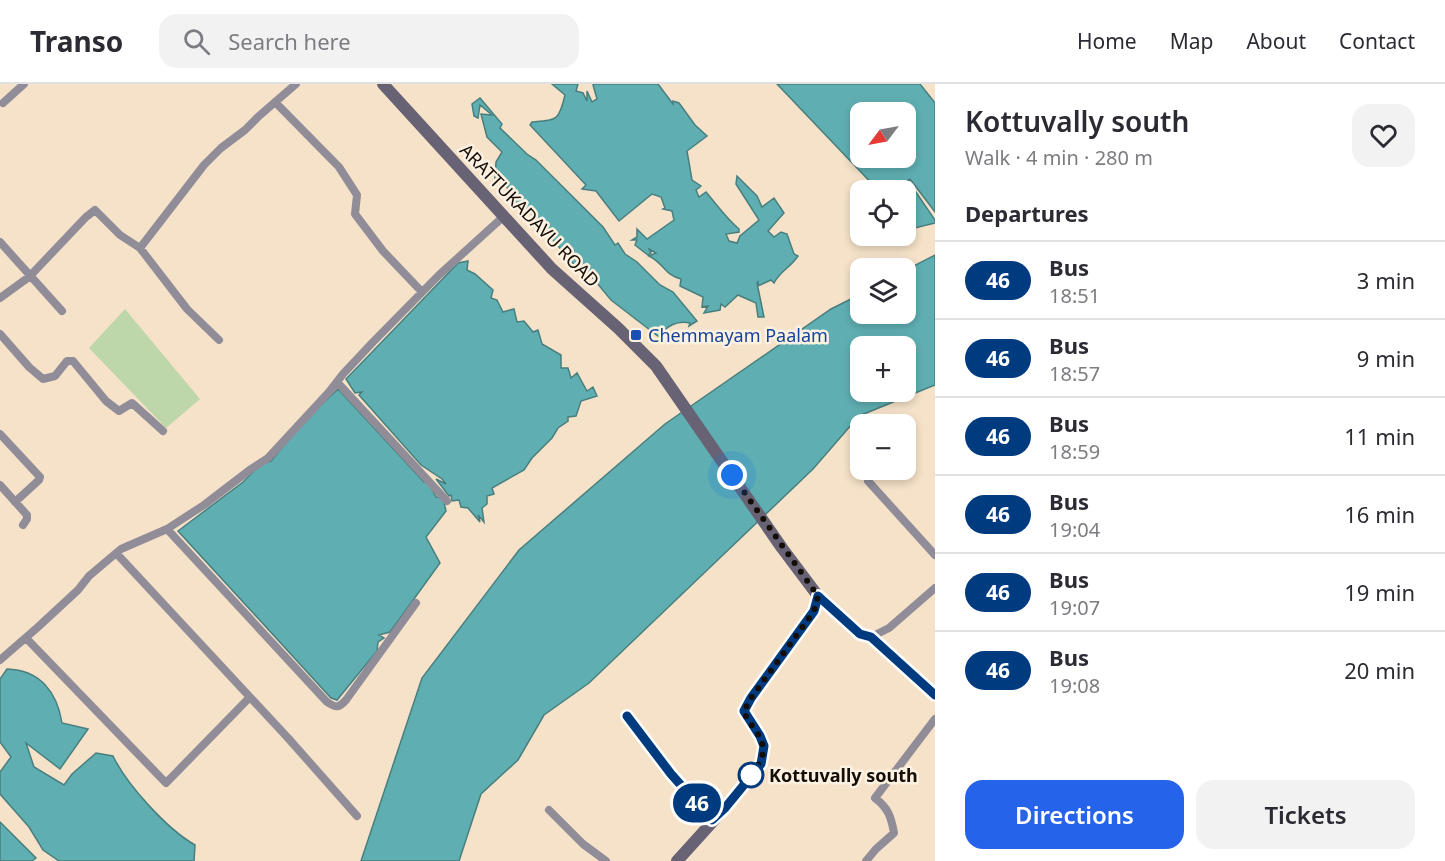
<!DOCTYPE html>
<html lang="en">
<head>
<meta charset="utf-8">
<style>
	:root { --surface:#fff; --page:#f2f2f3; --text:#2b2b33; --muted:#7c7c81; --line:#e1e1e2; --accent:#2563eb }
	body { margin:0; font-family:"Noto Sans",sans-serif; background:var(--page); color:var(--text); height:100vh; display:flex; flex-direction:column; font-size:22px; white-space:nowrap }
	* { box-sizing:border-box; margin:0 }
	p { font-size:20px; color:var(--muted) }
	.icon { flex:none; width:33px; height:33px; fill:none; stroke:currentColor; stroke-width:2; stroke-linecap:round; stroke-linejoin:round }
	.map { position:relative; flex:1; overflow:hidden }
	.sheet { display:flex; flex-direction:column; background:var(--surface); width:510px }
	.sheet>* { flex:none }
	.badge { padding:0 12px; border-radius:20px; font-size:21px; line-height:39px }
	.needle { width:39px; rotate:238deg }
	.buttons { position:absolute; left:850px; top:18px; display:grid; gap:12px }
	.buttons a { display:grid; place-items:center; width:66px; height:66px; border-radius:12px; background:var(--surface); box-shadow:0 3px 9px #0003; font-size:30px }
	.you { position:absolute; width:30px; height:30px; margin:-15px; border:4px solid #fff; border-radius:50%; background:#1a73e8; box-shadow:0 0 0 9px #1a73e833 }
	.map>.badge { position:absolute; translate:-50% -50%; box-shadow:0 0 0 3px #fff }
	h2 { padding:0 30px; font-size:22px; line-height:54px }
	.round { display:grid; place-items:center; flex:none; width:63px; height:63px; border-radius:18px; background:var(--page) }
	.summary { display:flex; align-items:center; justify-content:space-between; height:102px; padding:0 30px }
	h1 { font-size:28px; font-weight:600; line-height:45px }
	.primary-button { display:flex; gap:12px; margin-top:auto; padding:12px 30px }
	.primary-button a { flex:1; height:69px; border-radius:18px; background:var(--accent); color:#fff; font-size:24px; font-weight:600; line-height:69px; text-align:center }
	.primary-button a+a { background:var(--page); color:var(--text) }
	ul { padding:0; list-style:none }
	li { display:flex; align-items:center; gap:18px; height:78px; padding:0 30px; border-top:2px solid var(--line) }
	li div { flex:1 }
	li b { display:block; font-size:22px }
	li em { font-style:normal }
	li .badge { min-width:66px; font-weight:700; text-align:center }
	header { display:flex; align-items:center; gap:36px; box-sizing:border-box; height:84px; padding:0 30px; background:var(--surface); border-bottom:2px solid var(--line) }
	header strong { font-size:28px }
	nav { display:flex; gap:33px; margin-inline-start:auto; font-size:21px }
	.search { width:420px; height:54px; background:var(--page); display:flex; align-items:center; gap:15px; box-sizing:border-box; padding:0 21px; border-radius:18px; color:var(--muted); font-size:22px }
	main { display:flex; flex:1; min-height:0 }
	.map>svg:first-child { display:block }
	.green { fill:#bdd7ab }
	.water { fill:#5fafb2; stroke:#487f7e; stroke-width:1.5; fill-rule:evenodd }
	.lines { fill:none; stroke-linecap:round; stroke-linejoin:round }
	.street { stroke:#908d99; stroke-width:8 }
	.secondary { stroke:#686374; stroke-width:12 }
	.line-casing { stroke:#fff; stroke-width:14 }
	.line { stroke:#003b80; stroke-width:9 }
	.walk { stroke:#140e06; stroke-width:6; stroke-dasharray:0 10.8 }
	.transit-dot { fill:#1a4fb4; stroke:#fdf1e2; stroke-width:2 }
	.stop-dot { fill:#fff; stroke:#003b80; stroke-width:3 }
	.labels { text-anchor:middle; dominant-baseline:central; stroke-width:5; stroke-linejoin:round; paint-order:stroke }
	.street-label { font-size:18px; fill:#140e06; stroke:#fdf1e2 }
	.transit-label { font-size:18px; fill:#164399; stroke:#fdf1e2; text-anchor:start }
	.stop-label { font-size:18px; font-weight:bold; fill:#140e06; stroke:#fdf1e2; text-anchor:start }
</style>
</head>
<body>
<header>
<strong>Transo</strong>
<div class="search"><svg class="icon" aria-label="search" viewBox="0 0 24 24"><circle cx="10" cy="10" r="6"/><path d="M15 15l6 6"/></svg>Search here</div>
<nav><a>Home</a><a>Map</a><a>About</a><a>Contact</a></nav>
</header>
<main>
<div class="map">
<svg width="935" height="777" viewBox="0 0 935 777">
	<rect width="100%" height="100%" fill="#f6e2c9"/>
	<path class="green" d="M125,225L200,315L166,344L89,264Z"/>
	<path class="water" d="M552,0H578L576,7L583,9L587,17V7L592,18L597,15L593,1L595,0H658L673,20V17L679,19L695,41L707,52L687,67L692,96L701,102L696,106L699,113L706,108C717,121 726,134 739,145V148L726,150L729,157L737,159L740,152L759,136L736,100L737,92L757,112L762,123L774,114L784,129L768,147L774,153L781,148L787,150L794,170L798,172C789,185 781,186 774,199L771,196L758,202V197L757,199L764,233H758L756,219L738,211L725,223L721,220L720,226L704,229L708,222L702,223L703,213L680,202L681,195C663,190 665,180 649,172L656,169L649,165L651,169L648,171L635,161L637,156H632L637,153V145L647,155L674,136L672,127L663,125L665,124L661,113L652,110L619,137L596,107L582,105L586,101L530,41L532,38C557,36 559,37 565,11Z
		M777,0H920L935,19V128L910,95L892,106H878ZM906,28V74H861V28Z
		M480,14L502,40L500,44L528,71L536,76L603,143L615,161L618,159L625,170L637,178L660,201L673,208L697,237L689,242L690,239C677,236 666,242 659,253L611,216L592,193L586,195L548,150L550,149L541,139L535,137V134L522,119L517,121L501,93L495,94L496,78L502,68L487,53L481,30L492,31L480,21L478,34L474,32L472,20Z
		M909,98L935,136V139L915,144L906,135V106H897Z
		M935,171V301L859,332L813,385L589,599L544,631L518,676L481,710L459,777H361L422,594L519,466L665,340L831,225L861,210V230H906V186ZM861,262H906V308H861Z
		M468,177L467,186L475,190L493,206L491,214L497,216L503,228L514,225L517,238L524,237L533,248L538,246L542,260L561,271V284H568L571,294L577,289L587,307L593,303L597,312L581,317L576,332L568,333V337L558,344L552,354L532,374L524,386L492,404L494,410L487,412V420L482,424L484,438L478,431L480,438L468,424L461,423L459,416L452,417L451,411L449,412L436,395L446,400L442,395L421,381L359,311L362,308L355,309L346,295L458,179Z
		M338,305L424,398H428L436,413L443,414L446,427L426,453L440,479L390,548L379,551L384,554L378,558L377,567L337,616L331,614L178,447L243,398L261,380L271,377L304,337Z
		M7,585C40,586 57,608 62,639L88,645L60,685L26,659L34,683L64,701L72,690L96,669L113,672C127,701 167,745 195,761L194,777H59L43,766L29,743L0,710V688L11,673L0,658V595Z
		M0,738L36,774L32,777H0Z"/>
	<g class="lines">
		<path class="street" d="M275,18L339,83L357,111L355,130L383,167L422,208
			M3,19L24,0
			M0,158L62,227
			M140,164L187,225L219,256
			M0,214L29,193L86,133L95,126L120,151L140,164L204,81L221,64L245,46L259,32L296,0
			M0,250L29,283L43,295L55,292L67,277H73L106,317L119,327L132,319L163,347
			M337,298L447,417
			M0,350L40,393L39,396L15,418
			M868,397L935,471
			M0,401L27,431V435L23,441
			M167,445L327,618C336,624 339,624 346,616L416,519
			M117,470L288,654L357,732
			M818,512L860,551L871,553L889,544L935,504
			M871,553L935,611
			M26,554L166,699L250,613
			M0,576L38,543L78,506L89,492L121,465L167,445L204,421L251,385L268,374L329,308L343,290L373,258L439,191L503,133
			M627,632L671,690L712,736
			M549,726L583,760L606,777
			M866,777L876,765L894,749C891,732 888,724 875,714L935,635"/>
		<path class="secondary" d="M383,0L552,185L618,244L656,282L782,464L818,512L814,527L751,614L744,627L760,652L764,662L761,679L725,724L677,777"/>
	</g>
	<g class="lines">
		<defs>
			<path id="line" d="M627,632L671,690L712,736L725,724L761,680L764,662L760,652L744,627L751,614L814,527L818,512L860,550L871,553L935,611"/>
		</defs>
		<use href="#line" class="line-casing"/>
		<use href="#line" class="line"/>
		<path class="walk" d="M732,391L818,512L814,527L751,614L744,627C746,634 750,639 754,644C770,666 763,676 747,695L751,691"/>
	</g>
	<rect class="transit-dot" x="630" y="245" width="12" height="12" rx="3"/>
	<circle class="stop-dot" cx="751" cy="691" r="12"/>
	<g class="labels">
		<g class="street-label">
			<text transform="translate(530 131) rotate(46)">ARATTUKADAVU ROAD</text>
		</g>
		<g class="transit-label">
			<text x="648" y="251">Chemmayam Paalam</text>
		</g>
		<g class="stop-label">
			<text x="769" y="691">Kottuvally south</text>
		</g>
	</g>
</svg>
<div class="buttons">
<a><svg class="needle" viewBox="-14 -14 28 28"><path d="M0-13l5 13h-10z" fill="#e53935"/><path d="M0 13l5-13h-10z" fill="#7c7c81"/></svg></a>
<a><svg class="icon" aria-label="locate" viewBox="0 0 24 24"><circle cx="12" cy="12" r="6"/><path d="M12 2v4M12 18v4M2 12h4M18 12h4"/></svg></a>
<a><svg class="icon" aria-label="layers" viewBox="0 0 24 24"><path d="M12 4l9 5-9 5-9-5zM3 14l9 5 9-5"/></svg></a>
<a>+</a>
<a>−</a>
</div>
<div class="you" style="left:732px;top:391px"></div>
<b class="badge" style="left:697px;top:719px;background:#003b80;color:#fff">46</b>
</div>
<section class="sheet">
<div class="summary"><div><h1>Kottuvally south</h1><p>Walk · 4 min · 280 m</p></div><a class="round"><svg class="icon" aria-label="heart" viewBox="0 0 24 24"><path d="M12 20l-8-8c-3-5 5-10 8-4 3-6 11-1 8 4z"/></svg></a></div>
<h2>Departures</h2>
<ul>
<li><span class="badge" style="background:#003b80;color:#fff">46</span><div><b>Bus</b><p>18:51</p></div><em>3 min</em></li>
<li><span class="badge" style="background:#003b80;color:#fff">46</span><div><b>Bus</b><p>18:57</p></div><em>9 min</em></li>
<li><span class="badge" style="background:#003b80;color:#fff">46</span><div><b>Bus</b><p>18:59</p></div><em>11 min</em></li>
<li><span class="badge" style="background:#003b80;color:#fff">46</span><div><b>Bus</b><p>19:04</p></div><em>16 min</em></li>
<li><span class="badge" style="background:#003b80;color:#fff">46</span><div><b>Bus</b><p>19:07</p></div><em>19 min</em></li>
<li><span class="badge" style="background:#003b80;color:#fff">46</span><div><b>Bus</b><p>19:08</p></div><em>20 min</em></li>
</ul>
<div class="primary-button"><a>Directions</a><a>Tickets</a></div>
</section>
</main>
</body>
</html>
